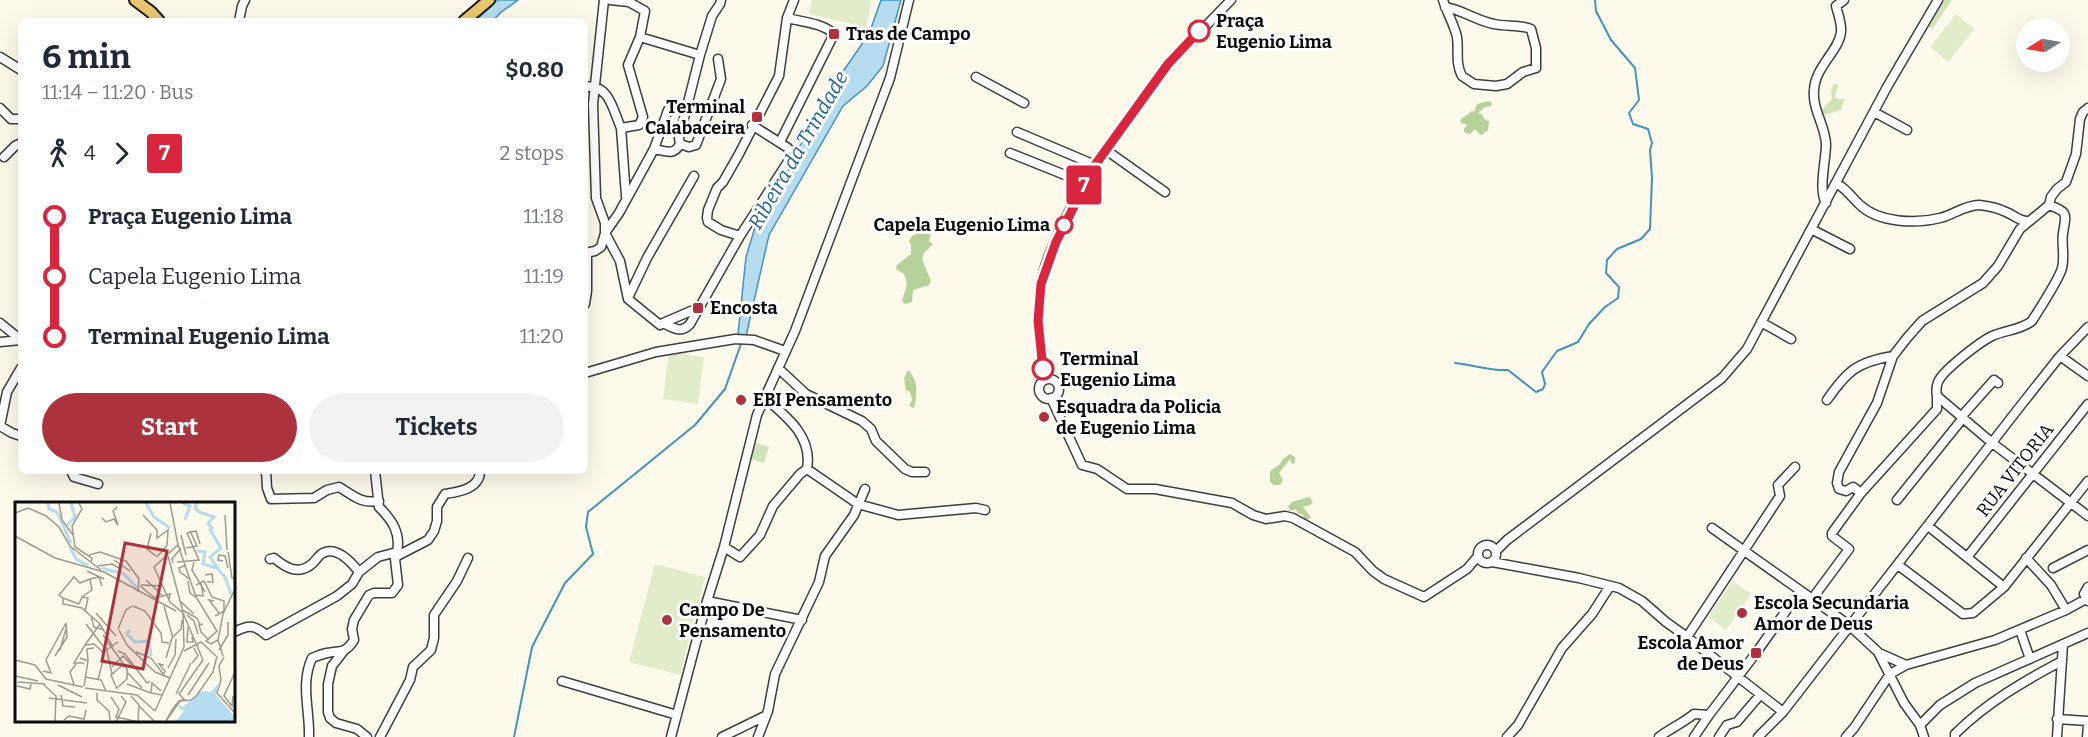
<!DOCTYPE html>
<html lang="en">
<head>
<meta charset="utf-8">
<style>
	:root { --surface:#fff; --page:#f2f2f3; --text:#1f2937; --muted:#747a83; --accent:#ac333d }
	body { margin:0; font-family:Bitter,serif; background:var(--page); color:var(--text); height:100vh; display:flex; flex-direction:column; font-size:22px; white-space:nowrap }
	* { box-sizing:border-box; margin:0 }
	p { font-size:20px; color:var(--muted) }
	.icon { flex:none; width:33px; height:33px; fill:none; stroke:currentColor; stroke-width:2; stroke-linecap:round; stroke-linejoin:round }
	.map { position:relative; flex:1; overflow:hidden }
	.panel { position:absolute; left:18px; top:18px; width:570px; height:456px; display:flex; flex-direction:column; background:var(--surface); border-radius:9px; box-shadow:0 6px 24px #0002 }
	.panel>* { flex:none }
	.badge { padding:0 12px; border-radius:4px; font-size:21px; line-height:39px }
	.needle { width:39px; rotate:259deg }
	.tools { position:absolute; left:2016px; top:18px; display:grid; gap:12px }
	.tools a { display:grid; place-items:center; width:54px; height:54px; border-radius:50%; background:var(--surface); box-shadow:0 6px 24px #0002; font-size:30px }
	.map>.badge { position:absolute; translate:-50% -50%; box-shadow:0 0 0 3px #fff }
	.legs { display:flex; align-items:center; gap:9px; height:66px; padding:0 24px; font-size:20px }
	.legs p { margin-inline-start:auto }
	.summary { display:flex; align-items:center; justify-content:space-between; height:102px; padding:0 24px }
	h1 { font-size:33px; font-weight:700; line-height:45px }
	.primary-button { display:flex; gap:12px; margin-top:auto; padding:12px 24px }
	.primary-button a { flex:1; height:69px; border-radius:36px; background:var(--accent); color:#fff; font-size:24px; font-weight:700; line-height:69px; text-align:center }
	.primary-button a+a { background:var(--page); color:var(--text) }
	ul { padding:0 24px; list-style:none }
	li { display:flex; align-items:center; gap:21px; height:60px; font-size:22px }
	li i { display:grid; place-items:center; width:9px; height:100%; margin:0 8px; background:currentColor }
	li i::after { content:''; width:15px; height:15px; margin:-8px; border:4px solid; border-radius:50%; background:var(--surface) }
	li p { margin-inline-start:auto }
	li:first-child i { background:linear-gradient(#0000 50%,currentColor 0) }
	li:last-child i { background:linear-gradient(currentColor 50%,#0000 0) }
	.map>svg:first-child { display:block }
	.green { fill:#d1e3b9 }
	.forest { fill:#b6d29a }
	.pitch { fill:#e1ecca }
	.water { fill:#b5dcef; stroke:#4492be; stroke-width:1.5 }
	.lines { fill:none; stroke-linecap:round; stroke-linejoin:round }
	.stream { stroke:#4492be; stroke-width:2 }
	.minor-casing { stroke:#3e3e3e; stroke-width:11 }
	.major-casing { stroke:#1c1c1c; stroke-width:14 }
	.minor { stroke:#fff; stroke-width:8 }
	.major { stroke:#eac76e; stroke-width:10 }
	.line-1-casing { stroke:#fff; stroke-width:14 }
	.line-1 { stroke:#d7263d; stroke-width:9 }
	.stop-1-dot { fill:#fff; stroke:#d7263d; stroke-width:3 }
	.poi-dot { fill:#ac333d; stroke:#fff; stroke-width:2 }
	.labels { text-anchor:middle; dominant-baseline:central; stroke-width:6; stroke-linejoin:round; paint-order:stroke }
	.stop-label { font-size:18px; font-weight:bold; fill:#0b0b0b; stroke:#fff; text-anchor:start }
	.poi-label { font-size:18px; font-weight:bold; fill:#0b0b0b; stroke:#fff; text-anchor:start }
	.street-label { font-size:18px; fill:#0b0b0b; stroke:#fff }
	.water-label { font-size:20px; font-style:italic; fill:#22648f; stroke:#fff }
	.inset-river { fill:none; stroke:#b5dcef; stroke-width:3 }
	.inset-road { fill:none; stroke:#9c9a91; stroke-width:1.5 }
	.view { fill:#ac333d; fill-opacity:0.15; stroke:#ac333d; stroke-width:3 }
	.inset-edge { fill:none; stroke:#0b0b0b; stroke-width:3 }
</style>
</head>
<body>
<div class="map">
<svg width="2088" height="737" viewBox="0 0 2088 737">
	<rect width="100%" height="100%" fill="#fdf9eb"/>
	<path class="green" d="M1944,0H1952L1932,29L1929,27Z
		M1834,84H1838L1835,96L1837,99H1844L1841,110L1823,115L1822,109L1832,99L1831,90Z
		M756,443L769,447L764,463L751,459Z"/>
	<path class="forest" d="M1489,101L1492,103L1491,106L1485,107L1478,113L1482,114L1484,119L1489,121L1488,130L1481,135L1475,129L1470,134L1464,132V129L1467,125L1461,123L1460,120L1472,111L1474,112L1477,104Z
		M927,229L931,233L929,241L933,244L924,253L922,259L931,281L929,285L913,290L912,302L905,304L902,301L907,284L904,274L896,269L897,265L911,254V245L909,241L912,236Z
		M908,370C919,381 917,395 914,408L909,406L912,400L910,392L906,390L904,378Z
		M1290,454L1295,457V463L1292,464L1290,459L1279,473L1283,480L1280,485H1274L1270,482V471L1279,465L1283,459Z
		M1309,497L1313,502L1310,505L1303,507L1311,517L1305,521L1303,515L1298,513L1296,509L1290,511L1288,506L1292,502Z"/>
	<path class="pitch" d="M812,0H872L866,27L809,14Z
		M1956,14L1974,29L1948,62L1930,47Z
		M669,352L704,357L698,404L663,399Z
		M655,564L705,577L680,675L629,662Z
		M1733,581L1751,594L1726,630L1708,617Z"/>
	<path class="water" d="M498,0H518L500,13L493,21H475Z
		M881,0H901L883,66L867,86L843,106L769,235L746,336L738,334L746,257L756,224L835,83L869,34Z"/>
	<g class="lines">
		<path class="stream" d="M1455,363C1474,365 1490,371 1508,370L1536,392L1543,389L1545,384L1542,372L1557,351L1578,342L1589,324L1605,307L1618,298L1619,287L1606,273L1607,260L1617,249L1641,239L1650,229L1652,178L1650,150L1652,143L1648,129L1633,124L1629,113L1639,100L1635,68L1611,40L1596,11L1595,0
			M514,737L532,647L565,583L593,554L586,527L588,512L695,425L725,389L742,341"/>
		<defs>
			<path id="minor" d="M604,0L593,104L596,198L605,223V233L620,261L628,299L660,325L663,323C673,328 681,334 690,324L740,236L791,157V153L788,148L752,125
				M610,0L629,2L645,11L640,37L628,65L643,117L639,125L621,128L626,196
				M1443,0C1447,13 1454,24 1457,37C1459,51 1455,63 1462,76L1474,84L1496,86L1507,84L1523,72L1536,68V48L1531,29C1519,24 1507,27 1494,24C1477,21 1463,10 1445,7
				M239,21L242,6L245,0
				M640,37L700,55
				M0,57L21,70
				M976,77L1024,103
				M585,87C609,83 613,110 621,128
				M0,108L11,119H21
				M1874,112L1907,130
				M1017,132L1095,165
				M780,142L834,34C822,23 803,22 787,18
				M680,144L689,147L696,145L721,79L718,59
				M654,149L668,110
				M1106,150L1165,192
				M1010,153L1085,183
				M4,157L15,146L21,143
				M1836,183C1848,190 1851,197 1860,205C1879,223 1916,224 1940,218C1953,215 1965,205 1979,205C1988,206 1998,208 2006,212C2014,215 2019,221 2027,221
				M1826,203C1818,190 1826,160 1826,144C1825,125 1812,109 1814,90C1815,67 1839,51 1841,32C1842,24 1838,14 1836,6L1844,0
				M2049,205C2069,212 2066,214 2063,233C2061,245 2066,259 2061,271C2056,284 2040,308 2032,321C2021,330 2005,330 1992,336C1980,342 1943,370 1938,382C1936,387 1936,391 1937,396L1991,442L2088,516
				M1811,229L1850,249
				M740,236L721,230L708,222L707,218L708,210L717,188L723,182L739,154L779,76L787,18L794,0
				M585,253L595,251L601,247L605,233L619,213L654,149C666,151 674,156 680,144L679,138L700,55L712,16L720,4L721,0
				M628,298L647,258L694,176
				M585,304L587,291V253
				M1761,322L1791,339
				M0,323L21,340
				M663,323L698,308
				M0,342L21,340
				M2060,356L2088,376
				M778,368L806,394L862,421L871,429L876,441L905,469L912,472H925
				M585,373L656,352L735,339L754,340L785,351
				M1039 389a10 10 0 1 1 20 0a10 10 0 1 1-20 0Z
				M1044,380C1042,347 1036,316 1041,283C1046,252 1078,194 1095,165L1169,64L1231,0
				M764,397C786,416 813,436 807,469L858,504L898,515L976,508L985,510
				M1051,398L1082,465L1097,469L1127,489H1155L1232,503L1253,515L1266,519L1285,516L1293,518L1355,552L1373,571L1384,579L1424,597L1467,569L1478,556
				M1827,400C1847,371 1857,362 1893,356
				M1961,417L1994,380L1998,383
				M0,426L7,392L21,368
				M0,426L12,433L21,436
				M71,471L74,477L98,484
				M266,471L267,488L271,499L314,498L327,490L339,487C354,496 361,504 379,501
				M1861,493L1853,487L1846,491L1839,489L1837,483L1839,472L1877,403L1893,356L1907,338L1922,321L1983,283L1998,266L2020,229L2049,205L2051,197L2057,189L2066,182L2076,154L2080,119L2083,112L2088,108
				M1897,500L1963,418
				M1928,526L2004,587
				M1712,528L1849,625L1878,652L1904,703L1920,725L1924,737
				M1478 554a9 9 0 1 1 18 0a9 9 0 1 1-18 0Z
				M724,547L740,557L760,535L773,506L800,474L807,469
				M1496,551L1507,540L1722,378L1747,349L1887,87L1938,0
				M1968,556L2088,404
				M2026,558L2051,585L2066,610
				M270,559L274,558C286,568 299,576 313,563C316,560 320,554 323,553C337,546 352,563 359,572L378,557L397,552C401,533 392,520 379,507L375,471
				M1492,562L1579,578L1619,588L1642,601L1666,622L1687,637L1783,712
				M1898,565L1963,614L1973,613L2004,587L2088,481
				M2053,568L2088,550
				M2088,587L2084,594L2088,601
				M1812,599L1849,549L1832,536V533L1861,493L1937,409V396
				M707,601L802,620
				M2020,630L2030,659
				M234,632C248,625 254,624 266,635L337,596L352,584L359,572
				M1687,637L1780,496L1778,485L1795,467
				M343,652L332,666L328,684V712L330,718L336,723L357,729L367,737
				M1879,653L1906,665
				M562,681L677,715
				M2057,719L2088,721
				M1920,725L1940,705L1975,683L2088,633
				M309,737C310,710 300,684 312,658C317,656 322,654 327,653C341,650 345,654 354,640L352,629L354,620L369,595L374,593H392L398,585L395,559L397,556L428,540L434,531L437,521V507L445,494C458,492 480,489 480,471
				M380,737L410,680L413,667L431,650L434,638V615L457,581L468,558
				M671,737L707,601L724,547L757,415L795,331L890,78L909,0
				M722,737L765,716
				M758,737L768,711L775,674L819,582L825,556L854,515L865,489
				M1507,737L1518,725L1562,648L1592,614L1610,586
				M1659,737C1671,728 1683,723 1694,714L1709,715L1756,653L1800,591
				M1694,737L1709,715
				M1719,737L1727,725L1737,722L1760,695
				M1758,737L1783,712L2018,409L2060,356L2088,327
				M1846,737L1854,728L1890,674L1906,665L1995,640L2066,610L2088,598
				M1955,737V734C1986,703 2024,681 2062,661
				M2057,737L2063,644
				M2087,737L2088,725"/>
			<path id="major" d="M135,0L151,12L159,21
				M464,21L489,0"/>
		</defs>
		<use href="#minor" class="minor-casing"/>
		<use href="#major" class="major-casing"/>
		<use href="#minor" class="minor"/>
		<use href="#major" class="major"/>
	</g>
	<g class="lines">
		<defs>
			<path id="line-1" d="M1043,369L1038,321L1041,284L1056,242L1095,165L1168,64L1199,31"/>
		</defs>
		<use href="#line-1" class="line-1-casing"/>
		<use href="#line-1" class="line-1"/>
	</g>
	<g class="stop-1-dot">
		<circle cx="1199" cy="31" r="10"/>
		<circle cx="1064" cy="225" r="8"/>
		<circle cx="1043" cy="369" r="10"/>
	</g>
	<g class="poi-dot">
		<rect x="828" y="28" width="12" height="12" rx="3"/>
		<rect x="751" y="111" width="12" height="12" rx="3"/>
		<rect x="692" y="302" width="12" height="12" rx="3"/>
		<circle cx="741" cy="400" r="6"/>
		<circle cx="1044" cy="417" r="6"/>
		<circle cx="1742" cy="613" r="6"/>
		<circle cx="667" cy="620" r="6"/>
		<rect x="1750" y="647" width="12" height="12" rx="3"/>
	</g>
	<g class="labels">
		<g class="stop-label">
			<text x="1216" y="21">Praça<tspan x="1216" dy="21">Eugenio Lima</tspan></text>
			<text x="1050" y="225" text-anchor="end">Capela Eugenio Lima</text>
			<text x="1060" y="359">Terminal<tspan x="1060" dy="21">Eugenio Lima</tspan></text>
		</g>
		<g class="poi-label">
			<text x="846" y="34">Tras de Campo</text>
			<text x="745" y="107" text-anchor="end">Terminal<tspan x="745" dy="21">Calabaceira</tspan></text>
			<text x="710" y="308">Encosta</text>
			<text x="753" y="400">EBI Pensamento</text>
			<text x="1056" y="407">Esquadra da Policia<tspan x="1056" dy="21">de Eugenio Lima</tspan></text>
			<text x="1754" y="603">Escola Secundaria<tspan x="1754" dy="21">Amor de Deus</tspan></text>
			<text x="679" y="610">Campo De<tspan x="679" dy="21">Pensamento</tspan></text>
			<text x="1744" y="643" text-anchor="end">Escola Amor<tspan x="1744" dy="21">de Deus</tspan></text>
		</g>
		<g class="street-label">
			<text transform="translate(2015 470) rotate(-52)">RUA VITORIA</text>
		</g>
		<g class="water-label">
			<text transform="translate(798 150) rotate(-60)">Ribeira da Trindade</text>
		</g>
	</g>
	<g transform="translate(15 502)">
		<rect width="220" height="220" fill="#fdf9eb"/>
		<path d="M203,182L201,193L220,215L219,220L212,216L218,220H160L169,209L164,206L163,202L168,205L187,189L196,190Z" fill="#b5dcef"/>
		<path class="inset-river" d="M33,1L34,7L42,10L56,41M131,1L139,15L155,26M168,1L175,4L170,18M182,1L180,6L184,10L199,15L193,21L197,26L195,28L206,46L195,55L202,65M52,23L60,15L56,1M55,45L61,57L74,64M182,49L190,50L188,62L202,66L210,75L216,92M87,66L109,72L122,86M115,128L112,132L120,140L134,139L136,154"/>
		<path class="inset-road" d="M44,1L47,18L58,33M155,1L163,43L139,65L155,100L168,111M0,11L13,6L31,14L44,25L55,44L86,68M128,13L142,28V36L153,28L152,43L142,55M210,13L212,48M87,16L91,20L99,17L103,23L98,9L102,5M136,31L132,47L141,54M166,33L171,53M0,34L40,56L89,70L161,109M163,43L181,95M60,45L57,24L67,7L64,1M60,45L77,56L76,61M171,46L182,44L175,29M213,50L217,76L221,77M74,53L85,50L111,59L124,77L123,90M153,54L168,110M99,58L115,69M208,59L203,58L204,53L210,54L213,66M162,60L184,58L172,31L181,29L185,42M179,60L177,68L190,90M158,61L157,57L166,46M171,63L164,66L165,70L176,78M83,64L97,62L104,66M72,69L89,77M190,73L197,72L198,80H192M58,74L65,81L75,77M131,78L148,94M173,79L175,91L180,95M126,83L148,84M181,83L189,79L197,95L209,99V109L200,114M125,84L140,96L155,92L154,98M180,93L188,94L186,81M67,95L77,88L75,77L84,75L87,84M181,95L202,129L191,139L196,142L203,138M48,96L44,93L59,75M165,99L179,112M199,99L194,98L204,111M64,102L48,96V102L67,106L85,122L70,143M64,102L67,95L73,96L70,110M118,104L130,109L146,131L147,140L154,141M149,104L158,136M167,108L182,116L185,123M81,111L101,134M168,111L188,158M172,113L179,119L183,132M76,114L79,125L89,128M71,122L92,149L97,172M85,122L98,145M188,122L184,123L186,130L194,138M173,125L172,140H178L177,135M103,127L111,108L117,104M104,128L112,143L140,170L155,176M88,133L112,167V177L102,186M157,136L166,127L167,118M45,148L51,127M204,148L213,133V120M103,149L110,152L132,181L135,179M169,149L186,140L201,154M121,150L136,156L149,173M40,154L52,135L51,121M208,154L203,138L208,112L221,85M209,155L204,164L206,178L202,191L219,210M65,156L73,159L69,184M151,156L157,136M0,158L20,163L31,177L68,185M73,158L72,147L79,146M69,161H59L70,143L79,142L88,150L103,140M177,161L183,154L179,146M97,165L108,154L117,163M153,166L160,153L161,137M28,169L36,171L31,158L51,121M113,171L127,186M148,173L150,169L144,162L149,163M0,174L23,179M70,175L86,178L91,189M83,178L88,158M3,180L30,182M112,182L136,191M29,183L41,194L40,220M43,183L67,195M59,183L55,170L61,162M2,184L15,187L16,182M70,186L115,192M102,187L96,173L109,162M146,189L137,181L136,191L147,193M82,191V198L94,209L95,218M115,192L122,193L140,209M161,192L176,161M46,193L48,204L60,205M173,193L194,161M116,194L124,203L123,219M218,194L217,204L209,194L221,168M96,195L104,207L101,215L124,220M34,196L72,201M169,197L164,192L188,158M171,198H167L164,199L157,208L151,219L165,199L176,198L182,193L198,170L202,154M124,204L140,220M140,209L169,145L168,112M49,218L54,214L69,217L71,208M101,220L111,200L106,194"/>
		<path class="view" d="M110,41L152,49L128,167L87,159Z"/>
		<rect width="220" height="220" class="inset-edge"/>
	</g>
</svg>
<div class="tools">
<a><svg class="needle" viewBox="-14 -14 28 28"><path d="M0-13l5 13h-10z" fill="#e53935"/><path d="M0 13l5-13h-10z" fill="#747a83"/></svg></a>
</div>
<b class="badge" style="left:1084px;top:185px;background:#d7263d;color:#fff">7</b>
<section class="panel">
<div class="summary"><div><h1>6 min</h1><p>11:14 – 11:20 · Bus</p></div><b>$0.80</b></div>
<div class="legs"><svg class="icon" aria-label="walk" viewBox="0 0 24 24"><circle cx="13" cy="4" r="2"/><path d="M13 8l-2 6 4 7M11 14l-3 7M7 12l3-4h3l4 4"/></svg>4<svg class="icon" aria-label="forward" viewBox="0 0 24 24"><path d="M9 5l7 7-7 7"/></svg><b class="badge" style="background:#d7263d;color:#fff">7</b><p>2 stops</p></div>
<ul>
<li><i style="color:#d7263d"></i><b>Praça Eugenio Lima</b><p>11:18</p></li>
<li><i style="color:#d7263d"></i><span>Capela Eugenio Lima</span><p>11:19</p></li>
<li><i style="color:#d7263d"></i><b>Terminal Eugenio Lima</b><p>11:20</p></li>
</ul>
<div class="primary-button"><a>Start</a><a>Tickets</a></div>
</section>
</div>
</body>
</html>
